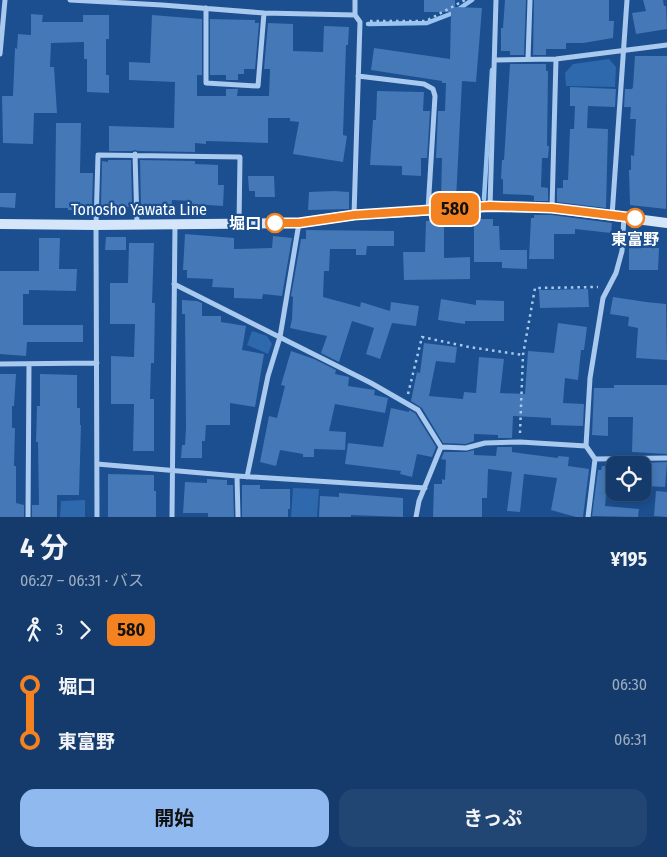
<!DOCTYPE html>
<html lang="ja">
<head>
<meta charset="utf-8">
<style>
	:root { --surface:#143b6b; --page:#214673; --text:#f1f3f6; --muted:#9dadc1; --line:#33557e; --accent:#90b9f0 }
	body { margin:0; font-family:"Fira Sans Condensed","Noto Sans JP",sans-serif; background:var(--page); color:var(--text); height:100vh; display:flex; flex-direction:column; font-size:19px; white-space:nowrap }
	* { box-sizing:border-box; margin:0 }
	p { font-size:16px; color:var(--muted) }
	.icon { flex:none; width:28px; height:28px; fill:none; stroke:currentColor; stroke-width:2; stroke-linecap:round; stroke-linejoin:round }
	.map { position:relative; height:517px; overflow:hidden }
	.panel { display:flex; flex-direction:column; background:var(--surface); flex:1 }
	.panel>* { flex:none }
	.badge { padding:0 10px; border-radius:8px; font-size:18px; line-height:32px }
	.controls { position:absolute; left:606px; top:456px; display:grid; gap:10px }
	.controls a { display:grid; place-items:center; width:45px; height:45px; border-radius:10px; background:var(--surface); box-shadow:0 2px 8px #0003,0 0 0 1px var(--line); font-size:25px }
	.map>.badge { position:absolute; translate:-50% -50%; box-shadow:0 0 0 2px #fff }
	.legs { display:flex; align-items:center; gap:8px; height:55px; padding:0 20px; font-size:16px }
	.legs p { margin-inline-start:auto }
	.summary { display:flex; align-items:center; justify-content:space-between; height:85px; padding:0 20px }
	h1 { font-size:28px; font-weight:700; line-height:38px }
	.cta { display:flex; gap:10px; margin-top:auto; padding:10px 20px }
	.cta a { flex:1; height:58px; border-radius:15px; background:var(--accent); color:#111; font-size:20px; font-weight:700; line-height:58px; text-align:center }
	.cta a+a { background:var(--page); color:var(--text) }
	ul { padding:0 20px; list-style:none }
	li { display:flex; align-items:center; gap:18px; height:55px; font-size:19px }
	li i { display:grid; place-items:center; width:8px; height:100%; margin:0 6px; background:currentColor }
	li i::after { content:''; width:12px; height:12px; margin:-6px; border:4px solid; border-radius:50%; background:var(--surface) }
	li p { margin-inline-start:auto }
	li:first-child i { background:linear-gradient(#0000 50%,currentColor 0) }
	li:last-child i { background:linear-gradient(currentColor 50%,#0000 0) }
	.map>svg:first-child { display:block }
	.green { fill:#2e69ad }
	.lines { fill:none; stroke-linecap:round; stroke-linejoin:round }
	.stream { stroke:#9cc4f0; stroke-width:4.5 }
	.building { fill:#4478b7 }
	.path { stroke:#a9c9ee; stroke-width:2.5; stroke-dasharray:2.5 4; stroke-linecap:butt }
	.minor { stroke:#a9c9ee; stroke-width:5 }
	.secondary { stroke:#d6e6fa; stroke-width:10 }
	.line-1-casing { stroke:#fff; stroke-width:11 }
	.line-1 { stroke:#f58220; stroke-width:8 }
	.stop-1-dot { fill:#fff; stroke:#f58220; stroke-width:2.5 }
	.labels { text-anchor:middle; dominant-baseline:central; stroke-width:4.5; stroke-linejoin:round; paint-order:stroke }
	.street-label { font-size:16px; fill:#fff; stroke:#1b4f8f }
	.stop-label { font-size:16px; font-weight:bold; fill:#fff; stroke:#1b4f8f; text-anchor:end }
</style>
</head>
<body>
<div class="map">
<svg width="667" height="517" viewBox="0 0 667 517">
	<rect width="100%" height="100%" fill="#1b4f8f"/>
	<path class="green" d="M609,59L616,67L615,87L566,86L565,73L573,64Z
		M252,331L267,336L272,344L268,354L247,345Z
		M293,488L319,489L317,517H291Z
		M85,500V517H60L61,501Z"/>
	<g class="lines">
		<path class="stream" d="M368,24L427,23L453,13L472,0
			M484,199L492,70"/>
	</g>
	<path class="building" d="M424,0H455V7L482,8L476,82L462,81L456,200L441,199L442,158H436L438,111H445L446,83H442V81L371,70L374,48L450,59L451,12H424Z
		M505,0H526L524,55H510V51H501V28H503Z
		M534,0H609V21H614L613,38L583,43H566V49H546V55H533Z
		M643,0H663L664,6H666L667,29L636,34L632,13L646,11Z
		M31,14L43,15L42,22H83V15H109V39H106V75H109V93L87,92V59H84V42L51,43L50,67H54L57,113H34L33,144L3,143L2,96H13L15,48L17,49L18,34L31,35Z
		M152,15L202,19V75H197V96H226V89H238L237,96H269L270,69H264L268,23L293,24V51L323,52L324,26L349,27L348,45H346L343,135L347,136L343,162L293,154L299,122L290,121V118H268V143L206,141V144L195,143V152L138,151L135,150L132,151H109V126L174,128L175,82L129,80V62L150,63Z
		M210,19L255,20V23H259L255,69H244V74H238V80H226V75H210Z
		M635,56H667L666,209L630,205L629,170H631V155L634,156L636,119H630L631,107H624L625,89H632L633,87Z
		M510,64H546V71H548L547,146H549L548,158H542L541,187L548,188V201H534V196L530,195L503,194V179H501L502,160H504Z
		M570,87L616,89L615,107L588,106L587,128L608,129L606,208L557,202V188H563V180H568L570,129H574L575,106H570Z
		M377,91L424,92L423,111H430L427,158H421V176L402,175V166L370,165L373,120H376Z
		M56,123H81L80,173H93L92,206H87V210H68V208H55Z
		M108,160H131L132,207L101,206L102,161L108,162Z
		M140,160L195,161V164L218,165V185H224L223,206L192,204V201L172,200L171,217L144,216L145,208H141Z
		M248,176H274L275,197H255V191H249Z
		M334,191L349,192V209L308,210L309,192Z
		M0,193H16L15,208L0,207Z
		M534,215H552L612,223L611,233L575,229V234H554V259H529L531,218H534Z
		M474,219H493V226H499L500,250H527V269L502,268V262H474Z
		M426,221H444V258L470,257V279L404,280L403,252H425Z
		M306,230L394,231V246H367L366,255H356V249H330L329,271H324L323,297L360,307L361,302L390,311L391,302L419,306L416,326L392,323L380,359L366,354L374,328L352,321L339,362L321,353L327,336L290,328L292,319L293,297L291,296L301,239H306Z
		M185,234L234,238V249L272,248L273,236L292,238L282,296L263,294L262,299L234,298V288L212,287L213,279L187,278V270H183Z
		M106,237H126V250H105Z
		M39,238H60L59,269H77L76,291L29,290V294H23V325H83V342H27L26,356L0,354V271H39Z
		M129,243H154L152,303H155L154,363H151L150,399H154V451H133L134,404H111V356L134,357L135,324H110V283H128Z
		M629,247L659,248L658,270H629Z
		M588,289L589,307L540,308L539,290Z
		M613,297L646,302L666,304L667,360L636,358L638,328L628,326L629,317L610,314Z
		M441,299L476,305V300L504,301V321H465V324L438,320Z
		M182,300L197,301L202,303V316H221V322L246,326L242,350L264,354L255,407L230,403V425H206L205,441H202V458H181L182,445H185L186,428L185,314H182Z
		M558,323L587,327L584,350H581L578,380L565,378L563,403L584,404L583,426L551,425V418L513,416L512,438H498V435L474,434V441L466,444L443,443L422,408L411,401L417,372L420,373L424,343L457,347L455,363L436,361L429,396L463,399L464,392L476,393L479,357L504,359L500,393L525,394L528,351L554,353Z
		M291,351L314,359L336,370L335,374L349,377L348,386L375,390L374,395L388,398L385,413L335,404L329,431L346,432L345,450L314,449V457H303V454L280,450L276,466L260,462L269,416L277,418L285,386L281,385Z
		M0,374H16L14,406H12V428H15L14,466H16V503L24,505V517H0Z
		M40,374L77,375V408H80V425H81L79,495H57V517H32V505H39L38,442H36L37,406H40Z
		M614,385H667V454L632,452L633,417H608V436L592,435L594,388H614Z
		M391,408L409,412V410L415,413L436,447L432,457L417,454L412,477L400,474L401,471L345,464L348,443L383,447Z
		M497,447H512V452L526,454L558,458V456L569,457L568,466L589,469L583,517H576L551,510L557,478L524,474L520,512L507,511L512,472L488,469L487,498H482V517H433L434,484H442V479L445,480L446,460L441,459L444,452H466L474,450V455L496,456Z
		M667,462L665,487L642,486L643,463Z
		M602,466H615V486L607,485L605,506L639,509L638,517L592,516L598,470H601Z
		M108,474L154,475V491H156V517H108Z
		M207,479L227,480V485H233L234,517H208V513H183L185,482L207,483Z
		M242,485H260V489H290V509H288V517H242Z
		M656,491L667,492V517L654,516Z
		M339,493L403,498V517L351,515V517H319L320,496L339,497Z"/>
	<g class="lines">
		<path class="path" d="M370,21H426L465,0
			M408,394L422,337L469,347L523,355
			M520,433L523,355L535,288L598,287"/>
		<path class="minor" d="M70,0L162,5L264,13L355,15
			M206,8V83L258,86L264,13
			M0,54L5,0
			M528,59L530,0
			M495,60L556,59L667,45
			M358,76L424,84L433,89L435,96L428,210
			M135,154L137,224
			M490,207L496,0
			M552,208L556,59
			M354,215L360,22L355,15V0
			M612,216L627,0
			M174,284L371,383L418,410L441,447L419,501L416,517
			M0,364L97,363
			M441,447L466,448L485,443L520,442L586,446
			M595,459L667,458
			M97,464L237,476L425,488
			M237,476L238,517
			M247,477L268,376L280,337L299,223
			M28,517L29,365
			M97,517L96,225L98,155L240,157L239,224
			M172,517L175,225
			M588,517L595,459L586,446L590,378L603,298L616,273L622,251L624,216"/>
		<path class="secondary" d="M0,224L96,225L299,223L354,215L490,207L552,208L667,223"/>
	</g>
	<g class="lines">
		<defs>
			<path id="line-1" d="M275,223H299L354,215L490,206L552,208L635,218"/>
		</defs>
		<use href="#line-1" class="line-1-casing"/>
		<use href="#line-1" class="line-1"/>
	</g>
	<g class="stop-1-dot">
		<circle cx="635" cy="218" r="9"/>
		<circle cx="275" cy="223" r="9"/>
	</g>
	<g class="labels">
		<g class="street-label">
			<text x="139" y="209">Tonosho Yawata Line</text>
		</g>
		<g class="stop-label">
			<text x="261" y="223">堀口</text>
			<text x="635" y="239" text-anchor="middle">東富野</text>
		</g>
	</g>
</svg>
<div class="controls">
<a><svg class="icon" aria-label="locate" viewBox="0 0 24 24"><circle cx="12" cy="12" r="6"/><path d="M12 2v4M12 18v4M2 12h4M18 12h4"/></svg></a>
</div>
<b class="badge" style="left:455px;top:209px;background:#f58220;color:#111">580</b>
</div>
<section class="panel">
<div class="summary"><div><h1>4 分</h1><p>06:27 – 06:31 · バス</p></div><b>¥195</b></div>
<div class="legs"><svg class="icon" aria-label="walk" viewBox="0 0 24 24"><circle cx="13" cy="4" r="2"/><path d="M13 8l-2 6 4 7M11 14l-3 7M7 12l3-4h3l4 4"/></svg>3<svg class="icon" aria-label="forward" viewBox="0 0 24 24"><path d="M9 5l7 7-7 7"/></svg><b class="badge" style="background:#f58220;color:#111">580</b></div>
<ul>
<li><i style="color:#f58220"></i><b>堀口</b><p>06:30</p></li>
<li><i style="color:#f58220"></i><b>東富野</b><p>06:31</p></li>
</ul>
<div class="cta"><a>開始</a><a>きっぷ</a></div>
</section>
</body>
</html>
